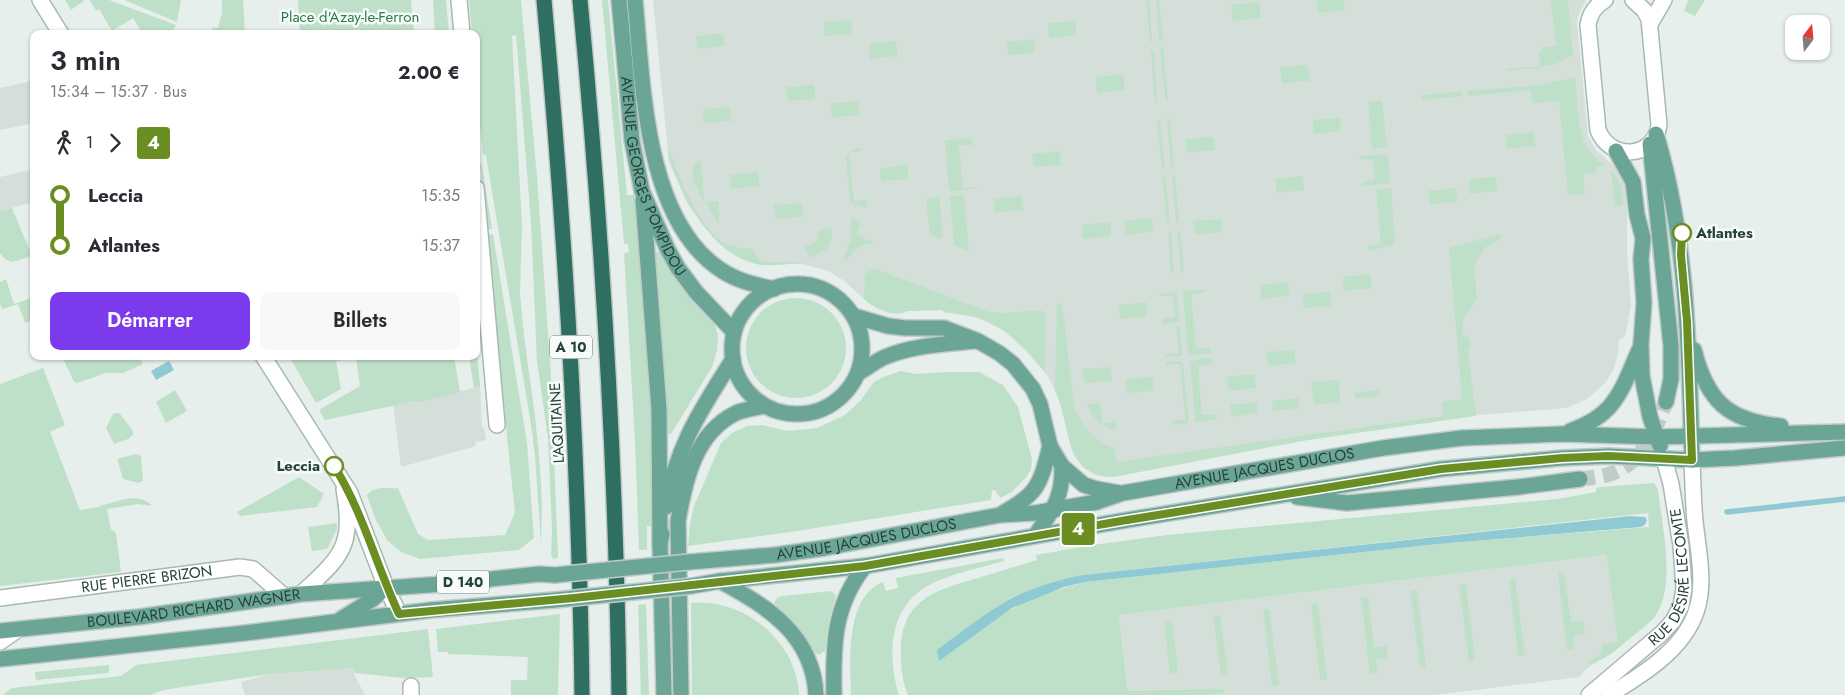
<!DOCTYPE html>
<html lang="fr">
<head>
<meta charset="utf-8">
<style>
	:root { --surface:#fff; --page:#f7f7f7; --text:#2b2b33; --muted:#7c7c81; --accent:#7c3aed }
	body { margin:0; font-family:Jost,sans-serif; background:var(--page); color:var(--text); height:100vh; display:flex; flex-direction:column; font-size:19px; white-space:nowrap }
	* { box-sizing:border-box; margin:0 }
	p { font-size:16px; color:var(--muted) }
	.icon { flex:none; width:28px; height:28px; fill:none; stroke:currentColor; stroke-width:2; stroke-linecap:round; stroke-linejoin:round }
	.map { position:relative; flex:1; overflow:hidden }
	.sheet { position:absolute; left:30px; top:30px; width:450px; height:330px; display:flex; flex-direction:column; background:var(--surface); border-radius:10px; box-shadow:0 1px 4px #0004 }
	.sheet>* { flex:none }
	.badge { padding:0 10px; border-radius:4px; font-size:18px; line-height:32px }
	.needle { width:32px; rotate:16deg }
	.tools { position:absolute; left:1785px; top:15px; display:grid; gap:10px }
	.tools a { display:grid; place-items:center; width:45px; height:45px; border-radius:10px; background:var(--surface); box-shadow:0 1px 4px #0004; font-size:25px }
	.map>.badge { position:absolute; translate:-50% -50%; box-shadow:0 0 0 2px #fff }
	.legs { display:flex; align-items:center; gap:8px; height:55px; padding:0 20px; font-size:16px }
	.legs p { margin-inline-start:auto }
	.overview { display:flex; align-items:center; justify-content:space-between; height:85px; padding:0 20px }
	h1 { font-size:28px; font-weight:600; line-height:38px }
	.action { display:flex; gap:10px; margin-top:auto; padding:10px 20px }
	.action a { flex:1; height:58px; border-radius:10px; background:var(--accent); color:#fff; font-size:20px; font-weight:600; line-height:58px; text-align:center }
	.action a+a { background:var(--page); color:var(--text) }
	ul { padding:0 20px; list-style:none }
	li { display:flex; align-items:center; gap:18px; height:50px; font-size:19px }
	li i { display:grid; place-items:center; width:8px; height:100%; margin:0 6px; background:currentColor }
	li i::after { content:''; width:12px; height:12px; margin:-6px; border:4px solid; border-radius:50%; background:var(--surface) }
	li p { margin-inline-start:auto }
	li:first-child i { background:linear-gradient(#0000 50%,currentColor 0) }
	li:last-child i { background:linear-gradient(currentColor 50%,#0000 0) }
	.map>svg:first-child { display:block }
	.built { fill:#d4dfda }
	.green { fill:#bfe0c8; fill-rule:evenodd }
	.water { fill:#8ec9d4 }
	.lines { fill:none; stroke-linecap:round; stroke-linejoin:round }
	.stream { stroke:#8ec9d4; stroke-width:5.5 }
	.primary-tunnel { stroke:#bfccc8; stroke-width:15; stroke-dasharray:15 8; stroke-linecap:butt }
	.street-casing { stroke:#a8b8b2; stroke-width:18 }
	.secondary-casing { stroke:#a4bbb3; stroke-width:18 }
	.primary-casing { stroke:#c2cac8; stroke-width:18 }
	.highway-casing { stroke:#c2cac8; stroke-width:18 }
	.street { stroke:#fff; stroke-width:15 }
	.secondary { stroke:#fff; stroke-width:15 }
	.primary { stroke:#6aa596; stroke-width:15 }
	.highway { stroke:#2f6f62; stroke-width:15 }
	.primary-bridge-casing { stroke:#c2cac8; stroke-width:18; stroke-linecap:butt }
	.primary-bridge { stroke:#6aa596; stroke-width:15 }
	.line-1-casing { stroke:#fff; stroke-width:11 }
	.line-1 { stroke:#6b8e23; stroke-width:8 }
	.stop-1-dot { fill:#fff; stroke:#6b8e23; stroke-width:2.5 }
	.labels { text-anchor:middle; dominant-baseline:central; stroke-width:5; stroke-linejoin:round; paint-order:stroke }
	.shield { fill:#f7fbf9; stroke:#637a73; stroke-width:1 }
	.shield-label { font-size:14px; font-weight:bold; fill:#24423a }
	.park-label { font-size:15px; fill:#2d7a4b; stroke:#f7fbf9 }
	.street-label { font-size:15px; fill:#24423a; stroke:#f7fbf9 }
	.stop-label { font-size:15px; font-weight:bold; fill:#24423a; stroke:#f7fbf9; text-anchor:start }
</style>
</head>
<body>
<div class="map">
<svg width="1845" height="695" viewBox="0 0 1845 695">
	<rect width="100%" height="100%" fill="#e6efeb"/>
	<path class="built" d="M653,0H1586L1578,16L1577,24L1588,136L1596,150L1624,175L1627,212V253L1631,305L1625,337L1619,339L1618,354L1614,368L1605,383L1587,399L1567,408L1430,419L1355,431L1113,477L1095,475L1082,466L1073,454L1059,398L1047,375L1028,353L1003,330L980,319L963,314L945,313L942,310L907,311L903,313L880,310L871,305L843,280L828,271L802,264H760L722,246L716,240L688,205L669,162Z
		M32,81L34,123L0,130V88Z
		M34,169V202L0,211V177Z
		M480,386L482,427H484L486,440L475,442L476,446L401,467L393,405L416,401L418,403Z
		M1606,555L1619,648L1586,669L1580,677L1434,695H1129L1119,615Z
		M355,668L354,674L365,695H245L241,682L270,674Z"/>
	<path class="green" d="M65,0H85L71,10Z
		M90,0H109L176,25L170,34H143L133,18L112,31L99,9L96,11Z
		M124,0H181L177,22Z
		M222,0H243L245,34H225L212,29V27L218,28L222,13Z
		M298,0H411L414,34H286V31H300Z
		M433,0H446L449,34H435Z
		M469,0H521L537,177L551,375L558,558L553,559L551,554L552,529L548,439L537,361L531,223L516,35L512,36L522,226L520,294L524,336L535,416L540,466L542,505L541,545L535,456L531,424L490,180L486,156L483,154L476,87V34H472Z
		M602,0H608L627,195H634L638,211L654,439L652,526H647V550H639L635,440L624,253L629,252L628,244H624Z
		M1146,0H1149L1152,42H1150Z
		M1156,0H1159L1163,41H1159Z
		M1317,0H1344L1345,10L1318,13Z
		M1551,0H1568L1573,55C1552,69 1532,68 1507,71V69L1540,66L1539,52L1542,51V48L1556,46Z
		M1688,0H1705L1695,16L1684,11Z
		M1259,2L1261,18L1233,21L1231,5Z
		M851,20L852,34L825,36L824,22Z
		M1075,21L1077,35L1049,38L1048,23Z
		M723,33L725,46L697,49L696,36Z
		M1034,39L1035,53L1008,55L1007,42Z
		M896,41L898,56L870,59L869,44Z
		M1160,49H1163L1168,101L1166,102Z
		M1151,50H1154L1157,103H1155Z
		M1308,65L1309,81L1282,83L1280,67Z
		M1123,74L1125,90L1097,93L1096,77Z
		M1575,77C1578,99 1576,127 1587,147C1591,155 1599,160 1606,166L1596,167V173L1583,174L1585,194L1568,195L1559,101L1532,103L1531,90L1468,96V91L1542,85Z
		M814,85L815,99L788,101L786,87Z
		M1462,91L1463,96L1422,100V95Z
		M858,101L860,115L832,117L831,103Z
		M1368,101H1382L1387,147L1372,149Z
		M730,107L732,121L704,123L703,109Z
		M1340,118L1341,131L1314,134L1313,120Z
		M1168,119L1170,120L1174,166L1173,168L1171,167L1167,121Z
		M1157,120L1160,121L1165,168L1163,169L1162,168Z
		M1533,132L1535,146L1507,149L1506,135Z
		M1213,137L1215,150L1187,153L1186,139Z
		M972,138L973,145L959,146L963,188L977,187V189L949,191L945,141L948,140Z
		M858,148L861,149L863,151L849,153L854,201L867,200L868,206L866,208L850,202L846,157L851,150Z
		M1060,151L1061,165L1034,167L1032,154Z
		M670,152C678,176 701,229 722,242C731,247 743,248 752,249L761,262H803L799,263C785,264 770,267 756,264C710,253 680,195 668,153Z
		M1388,154L1390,183L1362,186V182L1375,180L1373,159L1360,160L1359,156Z
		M701,160L704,201C698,189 683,169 701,160Z
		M480,164L482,165L492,229H486Z
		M907,165L909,179L881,181L880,168Z
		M1611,170C1621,180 1622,191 1623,205L1615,206Z
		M758,172L759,186L731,189L730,175Z
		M1173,175L1175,176L1179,222L1178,223L1176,221L1172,176Z
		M1162,176L1166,177L1170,222L1169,224L1167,222Z
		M1303,176L1304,190L1277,193L1275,179Z
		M1496,177L1497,191L1470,194L1469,179Z
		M1391,188L1395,242L1392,245L1369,251L1368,246L1381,244L1376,189Z
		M1456,188L1457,202L1430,204L1428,191Z
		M964,195L969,251L954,245L950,196Z
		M1021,196L1023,210L995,213L994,199Z
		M939,197L943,236L941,239L930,235L926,199Z
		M719,201V223L705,202Z
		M802,203L803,217L776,219L774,205Z
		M12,208L32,256L12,262L5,259L0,253V211Z
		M851,216L861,223L857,235L873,242L872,244C859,243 852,252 846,262L843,261L851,239Z
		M1152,218L1153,232L1126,235L1124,221Z
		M1221,219L1222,232L1195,235L1193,221Z
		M1110,222L1111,236L1083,239L1082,225Z
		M832,228C832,250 827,249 811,258L804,247C814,245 818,241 819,230Z
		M1177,230L1180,231L1184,271L1183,273L1181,272Z
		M1169,231H1171L1174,272L1173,274L1171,273L1168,232Z
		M493,234L527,443L534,538L519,550L420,559L401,552L387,540L376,520L367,496C372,485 388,489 398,488L418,534L428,540L505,535L515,513L486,235Z
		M1500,234V239L1486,247L1474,265L1477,299L1463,320L1462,335H1467C1472,341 1472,345 1468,352L1476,416L1301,441L1113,477C1062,476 1072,425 1055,391L1057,302L1061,304L1063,309L1074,406C1079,423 1096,443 1114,448L1116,462L1443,416L1442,402L1462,399L1449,248Z
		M656,251L660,253L671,271L712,317L718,335L717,351L712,367L671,434H668L666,431L654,252Z
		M876,269L989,312L1004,313L1041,310L1045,314V372C1028,350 1007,328 980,318C970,315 947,314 942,310L907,311C894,319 873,307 864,299L865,275L869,271Z
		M1370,274L1372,288L1344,291L1343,277Z
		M6,279L14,304L34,297V320L25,323L18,304L2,309L0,304V282Z
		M1288,282L1289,296L1261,299L1260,285Z
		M1205,289V292L1191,294L1196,348H1210L1211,353L1190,355L1188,353L1183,293L1186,291Z
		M1175,292L1177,295L1179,322L1163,324L1162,318L1175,317L1173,296H1160L1159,294Z
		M1330,292L1332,306L1304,308L1303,294Z
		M746 348a50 50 0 1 1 100 0a50 50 0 1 1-100 0Z
		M1146,302L1147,316L1120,319L1118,305Z
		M1176,326H1180L1182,354L1181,356L1166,357L1165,355L1179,353Z
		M476,340L480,386L474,388L469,356H476Z
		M1294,350L1296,363L1268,366L1266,352Z
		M62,356H139L143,364L123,373H106L77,383L74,382Z
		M289,356H454L460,392L418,403L416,401L325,420L319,410L360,386L356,358L336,361L341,389L316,403Z
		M1212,358V364L1198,366L1202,415L1217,414V419L1197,422L1195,420L1190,362L1191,360Z
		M1179,361L1183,364L1189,421L1186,424L1172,425L1171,421L1185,419L1181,371L1180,364L1166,365V362Z
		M1111,367L1112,381L1084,383L1083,369Z
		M43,368L65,425L50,432L80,510L100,507V506C117,502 139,491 152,506L138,504L107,509L111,529L116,533L121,572L0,586V384Z
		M901,371L916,374L947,372H979L1003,385L1018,407L1032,459L1031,469L1027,476L1012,492L1000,498L995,490H992L991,500L797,531L688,546L690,523L694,506L721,443L732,433L747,426L762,425L787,431L817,428L845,415L860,401L874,382L883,377Z
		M1255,374L1256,388L1229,391L1227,377Z
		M1153,377L1154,391L1127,393L1125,379Z
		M1339,380L1340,402L1314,405L1311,382Z
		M175,390L187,411L166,423L156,402Z
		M1380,390L1379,396L1356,399L1354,393Z
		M1299,398L1298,408L1275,411L1273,409L1272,401Z
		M1257,402V413L1234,417L1232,415L1230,405Z
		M1100,403L1102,423L1115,422L1116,424L1115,430C1101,428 1092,417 1087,404Z
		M118,413L120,414L133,431V435L128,439L114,444L106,428L113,414Z
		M136,454L141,456L143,481L138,483L123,479L117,459Z
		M299,477L324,494L317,507L240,516L237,512Z
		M1654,483L1658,490C1662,526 1678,592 1652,620C1645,627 1636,633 1628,640C1616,650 1602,663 1586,664L1600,654L1603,644L1618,642L1606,555L1119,615L1128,691L1224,689V693L1205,695H908C902,681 901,668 901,653C900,600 935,590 978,578C997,572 1017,566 1037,560L1036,555L1093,545L1167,535L1557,499L1596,492V488L1600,487ZM1648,513L1649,527L1438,544L1085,582C1055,590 1025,600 998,617L1023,593L1061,580L1083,575Z
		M337,523V529L327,549L312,551L308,527Z
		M1003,558L1004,561C980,568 953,573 931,584C888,606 887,655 899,695H851C850,662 845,596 883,582L886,591L898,588L896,578Z
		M1564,572L1571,622L1583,621L1585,634L1573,636L1574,649L1567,650L1558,573Z
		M1515,578L1525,655L1518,656L1509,579Z
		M1466,584L1475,661L1469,662L1459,585Z
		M1417,590L1426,667L1420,668L1410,591Z
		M831,591L836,595L829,620L825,651L819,655L814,652L796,624L774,603L777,598L782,596Z
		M1361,597H1368L1374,647L1387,646L1388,658L1376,660L1377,673L1370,674Z
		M691,603C743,597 798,642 799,695H692Z
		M1318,603L1327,680H1320L1311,604Z
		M646,604L649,695H641L638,605Z
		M1269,609L1279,685L1272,686L1263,610Z
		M560,614L558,695H511V680H527L528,657L448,654V652H438L436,629Z
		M1220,615L1228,674L1221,675L1213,616Z
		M1172,621L1178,672L1170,674L1164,622Z
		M428,629L433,677L403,678L355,673L354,668L270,674L182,687L164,690L150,695H4L5,693L12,688L121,676L136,665Z
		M109,665V673L36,680L35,672Z"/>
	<path class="water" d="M169,361L174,370L156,380L151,371Z
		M1630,516L1645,517L1647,520L1645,525L1641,527L1438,544L1085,582L1064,587L1012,608L939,661L937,650C960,633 982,615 1007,601C1030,588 1057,580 1083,575Z"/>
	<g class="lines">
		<path class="stream" d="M1727,512L1845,499"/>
		<path class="primary-tunnel" d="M1580,479C1589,478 1599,477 1607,475C1641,466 1655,431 1666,402"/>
		<defs>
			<g id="street">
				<path d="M459,0L462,34"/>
				<path d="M476,188L497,425"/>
				<path d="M301,594C342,556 354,547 344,489"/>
				<path id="s1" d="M0,598L240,567L253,569L284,596"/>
				<path d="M0,642L17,630"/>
				<path d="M411,695V686"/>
				<path id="s2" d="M1589,695L1662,633L1673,621L1681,606L1684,588L1681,546L1671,484L1664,459"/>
				<path d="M1609,695C1642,675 1683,650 1696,612C1706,583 1698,551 1695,521C1693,501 1693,480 1692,460"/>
			</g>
			<path id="secondary" d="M40,0L61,34
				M1605,0C1595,6 1590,13 1588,25L1598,130C1610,161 1654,159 1659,125L1649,19L1644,10L1633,0
				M1650,24L1664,0
				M263,356L350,493L386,587L399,614"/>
			<g id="primary">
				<path id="s3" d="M619,0L632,141L642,191L668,250L678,268L696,292L734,332"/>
				<path d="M635,0C643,82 644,220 721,270C737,281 756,285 774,289"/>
				<path d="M1656,134C1688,239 1689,351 1692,460"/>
				<path d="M1650,144L1671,346V379L1666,402"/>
				<path d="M1616,151L1633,182L1637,215L1643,238L1641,259L1644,303L1641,344L1642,376L1650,417L1660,446"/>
				<path d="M643,200L659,409L660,543"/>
				<circle cx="797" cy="349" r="65"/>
				<path d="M854,316L888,326L905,328H944L978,341L999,353L1013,364L1033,389L1040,404L1050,446L1062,466L1084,485L1097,489L1119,493"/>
				<path d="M1694,350C1707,401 1728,421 1781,426"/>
				<path d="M858,373C867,368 876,361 885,357C913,345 946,344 975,341"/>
				<path d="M1570,431C1616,415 1621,391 1639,350"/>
				<path d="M1297,497L1347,503L1518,487L1580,479"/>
				<path d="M666,507C676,446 701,410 733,359"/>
				<path d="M1003,513C1039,493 1040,484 1050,446"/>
				<path d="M662,534L660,543L664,695"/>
				<path d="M1035,536C1052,511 1063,498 1062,466"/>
				<path id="s4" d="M689,562L775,555L825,548L1000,515L1035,513L1080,505L1097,502L1123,493L1383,448L1462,438L1562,434L1657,437L1845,432"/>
				<path d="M720,581C768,607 813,635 816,695"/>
				<path d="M691,586L720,581L865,566L1121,521L1441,469L1562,458L1608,456L1692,460L1735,458L1845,448"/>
				<path d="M341,619L373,599L386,587"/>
				<path id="s5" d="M0,631L139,617L301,594L443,584L539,574L555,575"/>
				<path d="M0,659L245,633L431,610L555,600"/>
				<path d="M681,695L678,521C685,480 695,433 736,413C745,409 755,408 765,406"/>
				<path d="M834,695C833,647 833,606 865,566"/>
			</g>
			<path id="highway" d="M544,0C565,231 579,463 582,695
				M580,0C602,231 616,463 619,695"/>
		</defs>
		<use href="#street" class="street-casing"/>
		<use href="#secondary" class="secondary-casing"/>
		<use href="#primary" class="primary-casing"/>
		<use href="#highway" class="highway-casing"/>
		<use href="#street" class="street"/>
		<use href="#secondary" class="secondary"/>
		<use href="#primary" class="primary"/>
		<use href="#highway" class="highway"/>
		<defs>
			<path id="primary-bridge" d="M555,575L689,562
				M555,600L691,586"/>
		</defs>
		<use href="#primary-bridge" class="primary-bridge-casing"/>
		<use href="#primary-bridge" class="primary-bridge"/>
	</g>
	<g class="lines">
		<defs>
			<path id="line-1" d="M334,466C363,512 376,565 399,614L574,598L865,566L1121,521L1441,469L1562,458L1608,456L1692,460L1687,321L1681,255L1682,233"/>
		</defs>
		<use href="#line-1" class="line-1-casing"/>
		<use href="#line-1" class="line-1"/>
	</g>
	<g class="stop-1-dot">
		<circle cx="1682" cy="233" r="9"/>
		<circle cx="334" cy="466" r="9"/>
	</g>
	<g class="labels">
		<g class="shield">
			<rect x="550" y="335.5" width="42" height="23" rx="4"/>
			<rect x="437" y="570.5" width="52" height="23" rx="4"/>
		</g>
		<g class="shield-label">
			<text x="571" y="347">A 10</text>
			<text x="463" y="582">D 140</text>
		</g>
		<g class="park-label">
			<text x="350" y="17">Place d'Azay-le-Ferron</text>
		</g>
		<g class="street-label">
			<text stroke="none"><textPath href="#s3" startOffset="181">AVENUE GEORGES POMPIDOU</textPath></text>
			<text transform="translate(557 423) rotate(-93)">L'AQUITAINE</text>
			<text stroke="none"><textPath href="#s4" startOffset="584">AVENUE JACQUES DUCLOS</textPath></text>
			<text stroke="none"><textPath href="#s4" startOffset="179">AVENUE JACQUES DUCLOS</textPath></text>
			<text stroke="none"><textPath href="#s2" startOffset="154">RUE DÉSIRÉ LECOMTE</textPath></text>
			<text stroke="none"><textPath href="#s1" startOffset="148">RUE PIERRE BRIZON</textPath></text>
			<text stroke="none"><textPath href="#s5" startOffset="195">BOULEVARD RICHARD WAGNER</textPath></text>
		</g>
		<g class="stop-label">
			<text x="1696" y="233">Atlantes</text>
			<text x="320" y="466" text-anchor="end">Leccia</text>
		</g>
	</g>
</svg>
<div class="tools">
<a><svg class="needle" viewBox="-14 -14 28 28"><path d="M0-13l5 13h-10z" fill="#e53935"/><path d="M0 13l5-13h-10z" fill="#7c7c81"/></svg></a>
</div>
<b class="badge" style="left:1078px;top:529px;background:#6b8e23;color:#fff">4</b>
<section class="sheet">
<div class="overview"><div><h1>3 min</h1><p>15:34 – 15:37 · Bus</p></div><b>2.00 €</b></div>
<div class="legs"><svg class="icon" aria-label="walk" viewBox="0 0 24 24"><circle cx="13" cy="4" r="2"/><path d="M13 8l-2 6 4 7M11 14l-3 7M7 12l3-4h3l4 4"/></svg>1<svg class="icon" aria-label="forward" viewBox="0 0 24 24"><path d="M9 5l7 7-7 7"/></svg><b class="badge" style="background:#6b8e23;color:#fff">4</b></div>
<ul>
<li><i style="color:#6b8e23"></i><b>Leccia</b><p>15:35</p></li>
<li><i style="color:#6b8e23"></i><b>Atlantes</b><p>15:37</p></li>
</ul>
<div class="action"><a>Démarrer</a><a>Billets</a></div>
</section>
</div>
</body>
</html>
